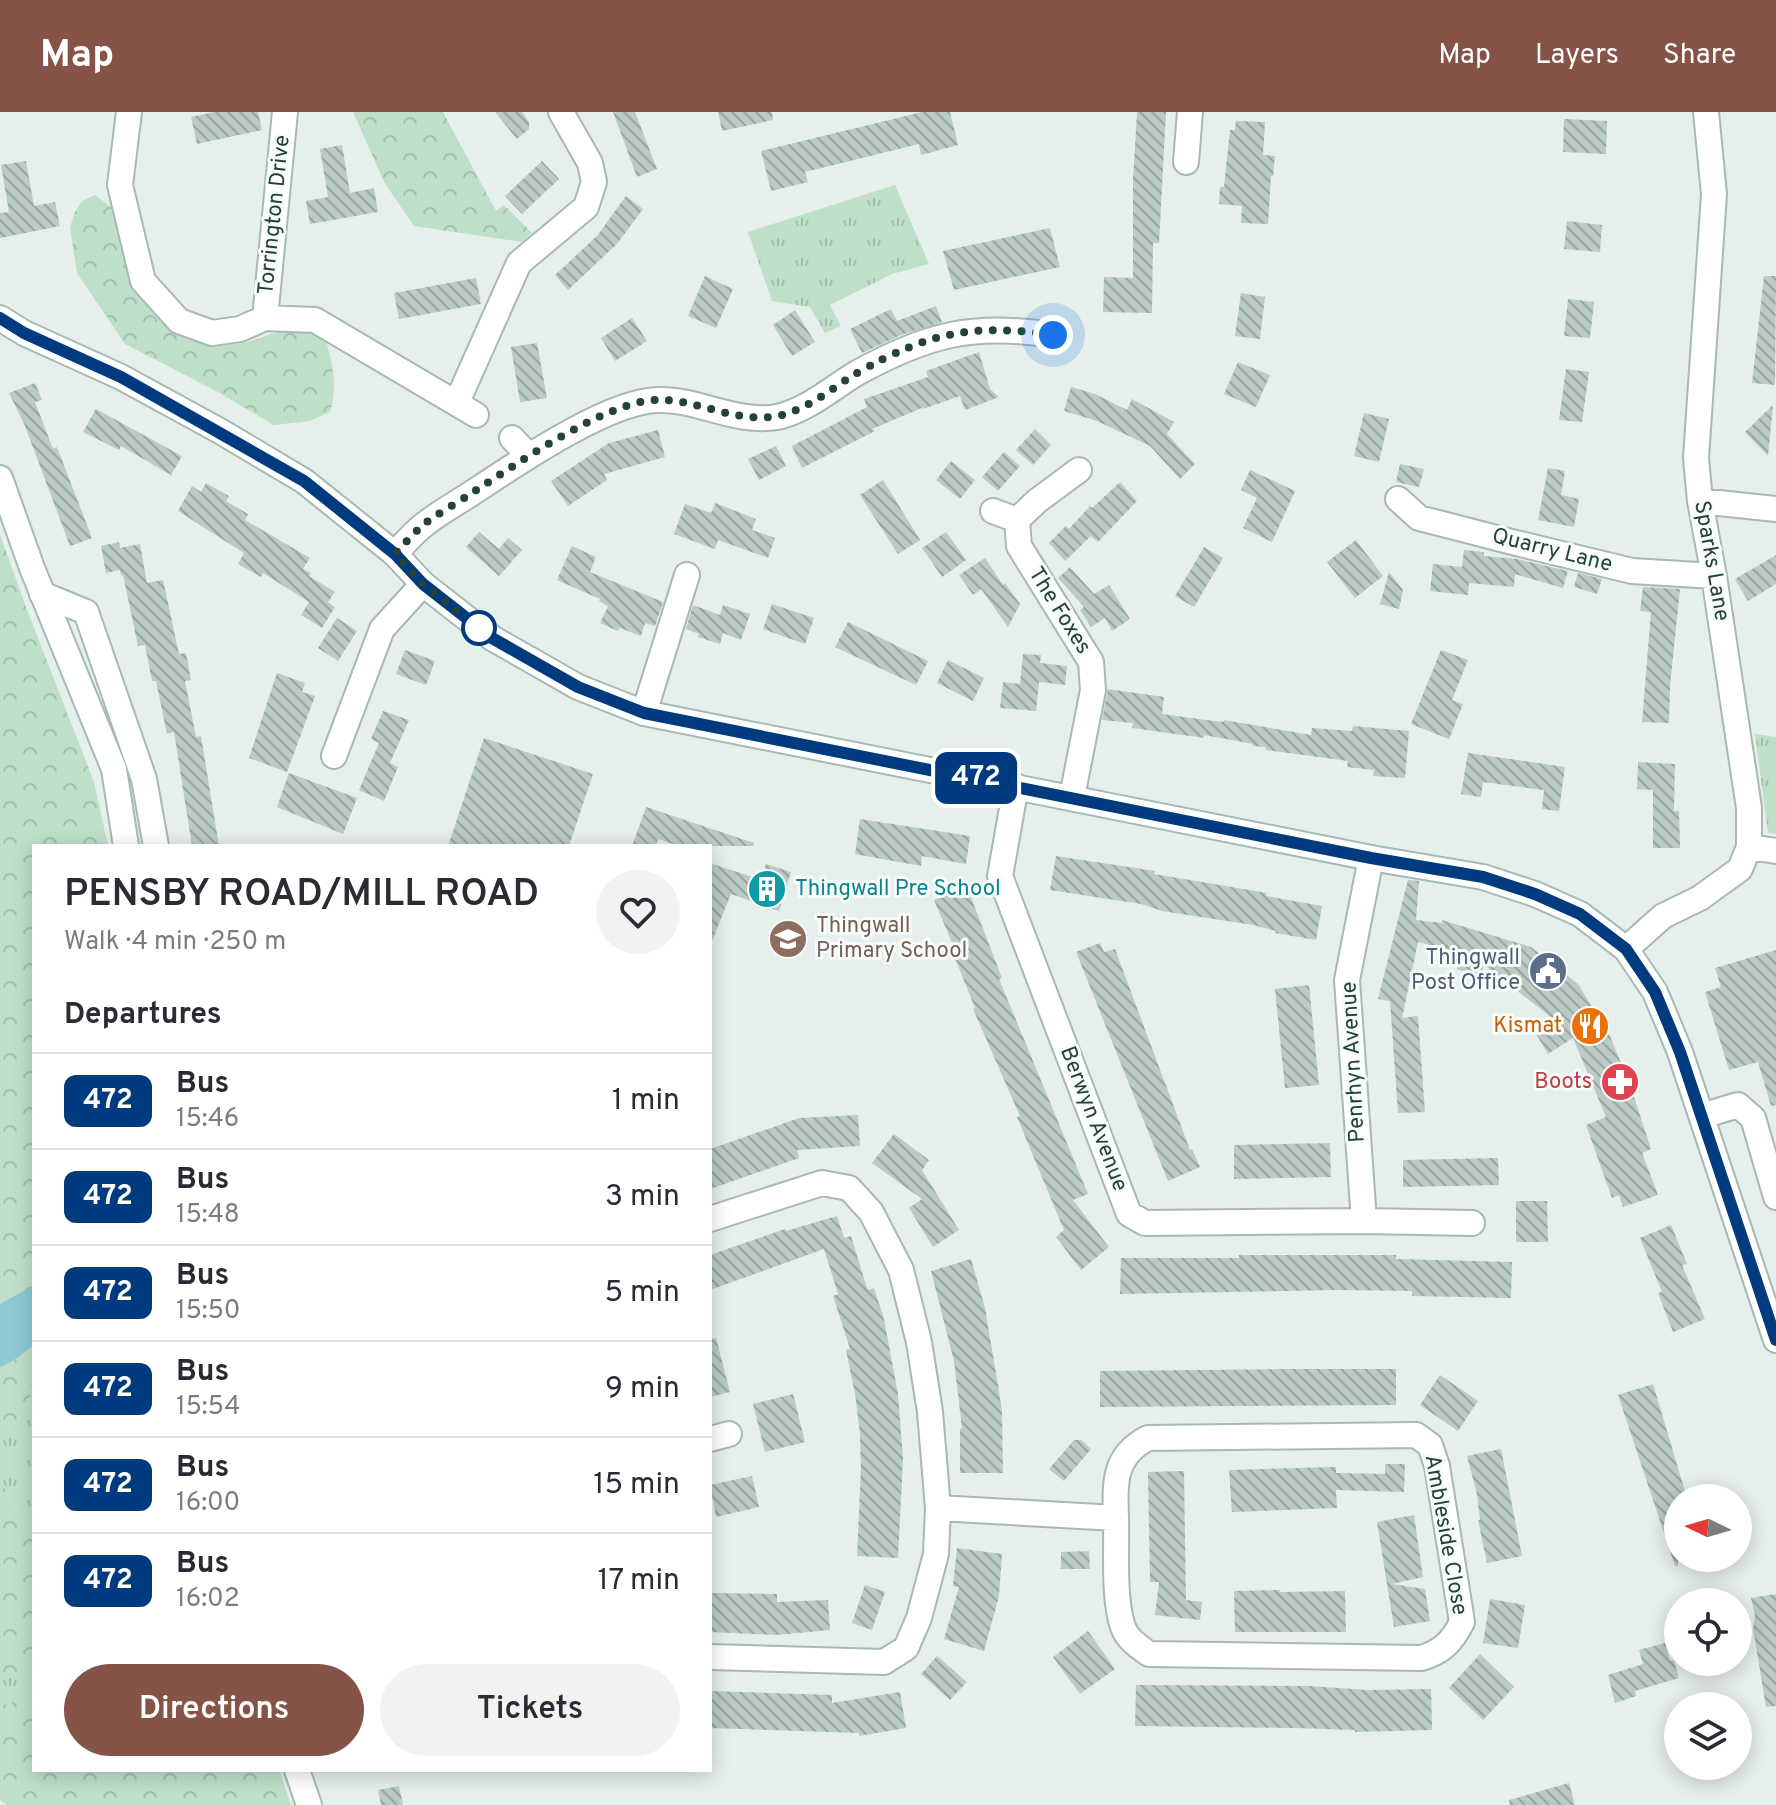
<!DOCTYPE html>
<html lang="en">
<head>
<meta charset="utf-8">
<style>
	:root { --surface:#fff; --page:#f2f2f3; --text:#2b2b33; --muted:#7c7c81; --line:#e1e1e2; --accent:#855347 }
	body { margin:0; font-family:Overpass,sans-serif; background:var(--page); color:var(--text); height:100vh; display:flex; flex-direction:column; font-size:30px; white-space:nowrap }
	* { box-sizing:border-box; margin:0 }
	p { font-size:26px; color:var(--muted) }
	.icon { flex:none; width:44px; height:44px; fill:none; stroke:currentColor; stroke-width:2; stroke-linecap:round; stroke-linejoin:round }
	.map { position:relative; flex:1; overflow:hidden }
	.panel { position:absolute; left:32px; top:732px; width:680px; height:928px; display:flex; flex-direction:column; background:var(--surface); border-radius:0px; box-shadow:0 4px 20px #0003 }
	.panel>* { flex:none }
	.badge { padding:0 16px; border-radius:12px; font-size:28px; line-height:52px }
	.needle { width:52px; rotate:275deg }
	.buttons { position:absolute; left:1664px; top:1372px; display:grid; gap:16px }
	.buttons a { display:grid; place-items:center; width:88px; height:88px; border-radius:50%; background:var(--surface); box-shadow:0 4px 20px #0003; font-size:40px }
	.you { position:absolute; width:40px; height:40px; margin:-20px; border:6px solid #fff; border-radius:50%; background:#1a73e8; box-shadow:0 0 0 12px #1a73e833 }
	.map>.badge { position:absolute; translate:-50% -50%; box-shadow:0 0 0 4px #fff }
	h2 { padding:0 32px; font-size:30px; line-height:72px }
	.round { display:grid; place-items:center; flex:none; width:84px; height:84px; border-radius:42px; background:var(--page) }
	.headline { display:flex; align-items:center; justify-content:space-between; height:136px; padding:0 32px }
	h1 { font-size:38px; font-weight:600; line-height:60px }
	.cta { display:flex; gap:16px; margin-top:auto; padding:16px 32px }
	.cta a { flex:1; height:92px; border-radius:48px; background:var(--accent); color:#fff; font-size:32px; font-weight:600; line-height:92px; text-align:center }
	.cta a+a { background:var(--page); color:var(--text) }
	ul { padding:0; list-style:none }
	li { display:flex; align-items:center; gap:24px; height:96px; padding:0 32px; border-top:2px solid var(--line) }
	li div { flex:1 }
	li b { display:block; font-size:30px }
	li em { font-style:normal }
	li .badge { min-width:88px; font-weight:700; text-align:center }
	header { display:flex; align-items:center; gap:48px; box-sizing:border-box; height:112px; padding:0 40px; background:var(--accent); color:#fff }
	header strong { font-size:38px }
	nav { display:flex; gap:44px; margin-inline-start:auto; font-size:28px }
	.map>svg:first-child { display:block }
	.grass { fill:url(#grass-tufts) }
	.forest { fill:url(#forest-crowns) }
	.water { fill:#8ec9d4 }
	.building { fill:url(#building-back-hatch) }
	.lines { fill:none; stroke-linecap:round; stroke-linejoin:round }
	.street-casing { stroke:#a8b8b2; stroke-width:28 }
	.secondary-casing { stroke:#a4bbb3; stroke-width:28 }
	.street { stroke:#fff; stroke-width:24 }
	.secondary { stroke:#fff; stroke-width:24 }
	.line-casing { stroke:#fff; stroke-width:18 }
	.line { stroke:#003b80; stroke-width:12 }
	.walk { stroke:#24423a; stroke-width:8; stroke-dasharray:0 14.4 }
	.stop-dot { fill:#fff; stroke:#003b80; stroke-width:4 }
	.labels { text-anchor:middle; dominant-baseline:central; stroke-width:6; stroke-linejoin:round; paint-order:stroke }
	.street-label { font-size:22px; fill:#24423a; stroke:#f7fbf9 }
	.culture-label { font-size:22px; fill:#0d838f; stroke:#f7fbf9; text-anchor:start }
	.education-label { font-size:22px; fill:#785e54; stroke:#f7fbf9; text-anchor:start }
	.service-label { font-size:22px; fill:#4e5e75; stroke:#f7fbf9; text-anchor:end }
	.food-label { font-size:22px; fill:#c56008; stroke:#f7fbf9; text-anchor:end }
	.health-label { font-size:22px; fill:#be3a42; stroke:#f7fbf9; text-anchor:end }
</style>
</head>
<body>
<header>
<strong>Map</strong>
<nav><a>Map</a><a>Layers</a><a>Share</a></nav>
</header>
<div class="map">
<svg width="1776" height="1693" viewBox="0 0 1776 1693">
	<defs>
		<pattern id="grass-tufts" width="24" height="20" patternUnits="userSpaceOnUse" patternTransform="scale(2)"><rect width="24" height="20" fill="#bfe0c8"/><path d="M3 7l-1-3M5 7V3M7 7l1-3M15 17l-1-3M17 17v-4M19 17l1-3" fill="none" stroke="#a4c1ad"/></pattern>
		<pattern id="forest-crowns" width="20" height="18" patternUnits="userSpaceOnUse" patternTransform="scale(2)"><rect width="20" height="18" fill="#bfe0c8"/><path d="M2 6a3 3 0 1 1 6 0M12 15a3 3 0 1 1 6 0" fill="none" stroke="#a4c1ad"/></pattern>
		<pattern id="building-back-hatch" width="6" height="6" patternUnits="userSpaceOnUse" patternTransform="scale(2)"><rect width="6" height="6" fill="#bbcac4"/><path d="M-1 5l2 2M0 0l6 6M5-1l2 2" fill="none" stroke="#98a6a0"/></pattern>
	</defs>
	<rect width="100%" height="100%" fill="#e6efeb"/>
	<path class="grass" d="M895,73L929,152L892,162L830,193L841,214L825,221L810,195L772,189L748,120Z
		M1755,622L1776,625V722L1768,721Z
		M34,1233V1414L6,1382L0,1353V1331L30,1290L13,1249Z
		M34,1559V1584L0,1594V1567Z"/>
	<path class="forest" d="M353,0H443L496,99L504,93L532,121L522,130L414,114L384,70Z
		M95,83L111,95L129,160L154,200L185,226L217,233L248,230L295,214L326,228C333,254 338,274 330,300L310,309L274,313L216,279L125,232L77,161L70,115L75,100L82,89Z
		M0,422L26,495L94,670L108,734H34V1233L13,1249L30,1261V1290L0,1331Z
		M0,1353L6,1382L34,1414V1559L0,1567Z
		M34,1584V1658H279L291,1693H7L0,1688V1594Z"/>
	<path class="water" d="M34,1173V1233L13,1249L0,1255V1192Z"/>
	<path class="building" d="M214,0H258L262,18L197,32L191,5Z
		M495,0H522L529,10V17L517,27Z
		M613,0H635L657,57L637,65Z
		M718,0H772L773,8L722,19Z
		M922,0H950L958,33L921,43L919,32L805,60L808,70L771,79L761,39Z
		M1137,0H1166L1159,131H1153L1152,201L1103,200L1104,165L1133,166V67Z
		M1564,7L1607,9L1606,42L1563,40Z
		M1236,9L1265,10L1263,43L1275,44L1273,64H1271L1268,112L1241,111L1242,94L1219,92L1220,75H1224L1230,18H1235Z
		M342,33L350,81L374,76L378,100L310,112L306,89L328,85L320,37Z
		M26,49L34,94L55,90L60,114L0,126V101L9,100L1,53Z
		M542,49L559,67L522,102L505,84Z
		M626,84L643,97L617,132L568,178L555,163L597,124Z
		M1567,109L1602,113L1600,140L1564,137Z
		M1050,116L1060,155L954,178L943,139Z
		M705,164L733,177L716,216L688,204Z
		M1764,164H1776L1775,273L1752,271Z
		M476,166L481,192L399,207L394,181Z
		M1241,181L1265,185L1260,227L1235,224Z
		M1568,187L1594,190L1590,226L1564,224Z
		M936,194L942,210L901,223L862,241L850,217L891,197L897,209Z
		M795,198L815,230L792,244L773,213Z
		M632,206L647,229L615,249L601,226Z
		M537,231L547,286L520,290L511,235Z
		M979,240L990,277L999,285L965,298L960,284L923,297L924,295L872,317L875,319L802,356L792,334L867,295L864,287L928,265L926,259Z
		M1238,250L1270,263L1256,295L1224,282Z
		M1566,257L1589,260L1582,310L1559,308Z
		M35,271L42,288L35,290L53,337L57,335L92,426L70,434L25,314L9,281Z
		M1071,275L1095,282L1127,298L1132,287L1174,310L1167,322L1195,352L1180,367L1150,334L1097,309L1064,299Z
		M1773,293L1768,344L1745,320Z
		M96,297L182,344L171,363L121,334L119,338L83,320Z
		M1364,301L1389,307L1379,350L1354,344Z
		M1035,317L1051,333L1033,353L1016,338Z
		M658,318L665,345L604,362L607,368L568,394L551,369L609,331Z
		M776,334L786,354L759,368L748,347Z
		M1004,340L1020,354L998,379L982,365Z
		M951,349L975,368L960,387L936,368Z
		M1400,352L1424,357L1419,375L1396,370Z
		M1548,356L1565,359L1561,383L1579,387L1574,415L1538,408Z
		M1250,358L1295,379L1272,430L1243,416L1257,386L1241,378Z
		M883,368L920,428L898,442L860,383Z
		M1120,370L1137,389L1098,430L1091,424L1065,449L1049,431L1066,414L1069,417L1090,394L1092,396Z
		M206,371L229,384L226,389L248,402L245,408L310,446L303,457L311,461L309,464L335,480L328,490L335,495L322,516L301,503L309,490L263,461L261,465L238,452L244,441L178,399L192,374L201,380Z
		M715,391L756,407L752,418L775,426L768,446L718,428L715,437L674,422L685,392L711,401Z
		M479,420L499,437L508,426L522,438L499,464L466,435Z
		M946,420L966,448L942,465L922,436Z
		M1356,428L1383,464L1355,486L1327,450Z
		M119,430L120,436L140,432L147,471L163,468L179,542L186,541L191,568L185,569L196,625L201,624L219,734H192L174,620L167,622L156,569H152L145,533L138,534L123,463L121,464L120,458L106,461L101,434Z
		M572,434L596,445L590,460L663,490L655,514L645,511L641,524L620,516L618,519L600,511L608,494L599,489L600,487L557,468Z
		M1204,435L1223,446L1194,495L1175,484Z
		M1464,438L1484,440V444L1517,447L1568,459L1563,476L1515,462L1514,475L1469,471L1468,483L1430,479L1433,452L1462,455Z
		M1776,443V472L1748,489L1735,467Z
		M985,446L1003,473L1005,471L1020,492L1008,515L981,477L973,483L959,463Z
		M1070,455L1094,482L1109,473L1130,507L1112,519L1105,506L1091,515L1080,498L1084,495L1058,466Z
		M1389,460L1403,478L1399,497L1380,492Z
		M1578,461L1602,467L1597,482L1574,475Z
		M1643,475L1680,477L1670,574L1669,611L1642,610L1651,500L1640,499Z
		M772,492L814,506L805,532L763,517Z
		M693,493L720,503L723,493L750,502L741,528L723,521L720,532L698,525L699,522L686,517Z
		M337,506L357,519L338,549L318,536Z
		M848,510L928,549L916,573L835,535Z
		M405,538L435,549L426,573L396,562Z
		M1441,538L1468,548L1452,588L1463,592L1449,627L1411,612Z
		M1023,542L1041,543L1040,551L1067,554L1065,573L1039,570L1036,599L1000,596L1003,570L1020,572Z
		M948,548L984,566L973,589L937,571Z
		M277,561L305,571L302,580L315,584L287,660L249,646Z
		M1108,577L1164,585L1162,602L1206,608L1205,611L1206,608L1223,610L1224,608L1311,623L1312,616L1352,619L1353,614L1409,619L1405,666L1373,664L1374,658L1347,655L1348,649L1266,638V635L1252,634L1253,632L1204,623V626L1132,616L1133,611L1102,608Z
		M383,599L409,608L390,651L398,655L384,689L359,678L379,631L371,627Z
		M484,626L593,662L569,734H448Z
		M1468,641L1565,655L1559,699L1542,697L1544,678L1483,670L1481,685L1461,682Z
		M1638,650L1675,652L1674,699H1679L1680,736H1653V678L1637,677Z
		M289,661L357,686L343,722L277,695Z
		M646,695L754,731L753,734H679L658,727L656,734H632Z
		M860,707L970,724L966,752L922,744L921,754L855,742Z
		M1056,744L1155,759L1154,762L1267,781L1266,784L1322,794L1316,828L1275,821L1276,819L1253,813L1162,799L1141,792L1050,778Z
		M710,751L761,768L766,752L791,760L779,799L731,782L710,834Z
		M1408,768L1419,769L1416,808L1442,811V808L1531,835L1578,872L1610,924L1630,973L1651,1037L1642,1041L1658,1083L1623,1095L1619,1083L1612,1086L1586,1013L1606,1005L1573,926L1548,942L1536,922L1556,909L1484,853L1480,865L1457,857L1462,841L1418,830L1402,906L1418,904L1425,1000L1398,1001L1390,889L1378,887Z
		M967,775L1002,866L999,867L1088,1082L1073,1088L1109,1135L1081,1158L1056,1125L1064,1118L1017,1005L1020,1004L973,897L975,896L953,841L956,840L934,788Z
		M1100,831L1104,840L1115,837L1190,1038L1192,1037L1200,1055L1168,1069L1076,840Z
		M1776,838V993L1771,994L1758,950L1729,958L1705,880L1721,875L1715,856Z
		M1309,873L1319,973L1285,976L1275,877Z
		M858,1003L860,1034L797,1038L799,1046L710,1077V1037L799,1006Z
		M894,1022L929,1048L922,1058L959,1118L933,1135L909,1096L922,1087L872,1051Z
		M1330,1031L1331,1065L1234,1067V1033Z
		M1498,1046L1499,1073L1403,1075V1048Z
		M1516,1089H1547L1548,1130H1516Z
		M837,1104L844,1126L851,1124L866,1173L868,1178L874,1176L884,1207L898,1282L903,1347L898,1446L857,1444L861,1357L860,1322L855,1282L846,1238L850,1237L833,1184L838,1182L824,1137L710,1178V1143L785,1117L786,1119Z
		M1671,1113L1687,1152L1682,1153L1705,1207L1673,1220L1658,1181L1662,1180L1640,1126Z
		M1239,1143H1396V1147L1512,1150L1511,1186L1412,1184V1179L1338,1178L1120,1182L1121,1146H1239Z
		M971,1147L985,1196L998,1273L1002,1299L1003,1361H960V1317L962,1316L954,1249L931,1159Z
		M716,1226L730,1280L710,1285V1227Z
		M1288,1257H1396V1293L1100,1295V1259Z
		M1440,1263L1478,1289L1458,1319L1420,1293Z
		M1653,1272L1687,1386H1678V1454H1675L1618,1283Z
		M793,1282L805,1330L765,1340L753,1292Z
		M1074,1328H1081L1091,1337L1064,1369L1049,1357Z
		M1501,1337L1522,1444L1487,1451L1478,1408H1480L1477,1382L1467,1344Z
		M1385,1352H1405L1404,1380L1336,1378L1337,1396L1232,1400L1229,1358L1336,1355V1361L1385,1362Z
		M1184,1359L1186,1488L1202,1490L1200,1508L1155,1503L1159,1470H1150L1148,1360Z
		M752,1364L759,1395L716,1405L710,1373Z
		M1414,1403L1423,1465L1392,1472L1425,1477L1430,1509L1394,1515L1377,1410Z
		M957,1436L1002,1442L999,1484L984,1539L944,1527L959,1475L953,1474Z
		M1089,1439L1090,1457H1061V1440Z
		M865,1473L885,1480L872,1518L852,1511Z
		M1280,1478V1480L1345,1479L1346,1520H1235L1234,1479Z
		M710,1481L777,1482V1490L828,1488L830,1518L776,1523L710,1520Z
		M1776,1482V1594L1766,1595L1753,1516L1755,1504L1751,1486Z
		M1490,1487L1525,1493L1518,1536L1483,1531Z
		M1088,1519L1115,1557L1080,1582L1053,1545Z
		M1665,1531L1670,1549L1674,1548L1679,1566L1635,1579L1636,1584L1615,1591L1608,1563L1643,1552L1639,1538Z
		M1480,1542L1514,1575L1483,1608L1449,1576Z
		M937,1544L967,1570L950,1588L921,1562Z
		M1136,1573L1308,1574L1368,1578L1431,1577L1432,1618L1355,1620V1618L1295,1616L1135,1614Z
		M710,1579L832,1583V1591L900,1580L906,1616L859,1624V1621L710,1616Z
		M1569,1671L1575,1693H1510L1509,1688Z
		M399,1674L403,1693H381L378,1678Z"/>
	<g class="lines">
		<defs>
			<path id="street" d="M129,0L120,73L143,169L179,209L212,221L240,217L265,206
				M285,0L265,206L315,208L476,303
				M1186,50L1190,0
				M457,290L519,151L586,95L594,70L590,51L561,0
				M512,326L529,344
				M1398,387L1419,406L1516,431L1632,459L1714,464
				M1700,389L1776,397
				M993,399L1017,408
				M395,442C404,432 414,420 425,412C440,400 459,390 475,379C518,351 608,289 658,288C698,287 736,312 777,305C806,299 832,276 857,261C928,222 973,211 1053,223
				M42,482L86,500L144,667L156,734
				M644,601L687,463
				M334,644L382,517L423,472
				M1016,674L1000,764L1129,1102L1145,1111L1364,1109L1472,1111
				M1072,685L1093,578L1091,550L1019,434L1017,408L1037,389L1079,358
				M1749,735L1776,739
				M1626,837L1663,804L1700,786L1740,757L1749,735V696L1714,464L1700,389L1696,346L1714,82L1706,0
				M1702,1004L1738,993L1753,1006L1776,1085
				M710,1107L822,1071L849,1076L871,1100L901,1158L919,1230L930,1300L938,1396L936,1442L919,1506L906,1536L884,1550L710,1545
				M1364,1109L1347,868L1371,746
				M710,1327L729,1322
				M938,1396L1116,1406C1117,1436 1113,1487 1123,1515C1127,1527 1139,1535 1149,1542L1421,1546C1442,1540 1452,1530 1462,1510L1437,1354L1430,1333L1416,1323L1148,1326C1113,1344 1115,1371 1116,1406"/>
			<path id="secondary" d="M0,206L24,221L121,265L220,319L304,369L395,442L423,472L492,526L578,575L644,601L1371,746L1483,765L1535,782L1580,802L1626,837L1655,880L1680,940L1776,1228
				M0,366L32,456L114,657L126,734
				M297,1658L309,1693"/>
		</defs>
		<use href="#street" class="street-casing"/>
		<use href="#secondary" class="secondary-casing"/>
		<use href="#street" class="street"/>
		<use href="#secondary" class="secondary"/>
	</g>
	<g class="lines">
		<defs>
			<path id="line" d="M0,206L24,221L121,265L304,369L395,442L423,472L492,526L578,575L644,601L1371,746L1483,765L1535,782L1580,802L1626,837L1655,880L1680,940L1776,1228"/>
		</defs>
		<use href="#line" class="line-casing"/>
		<use href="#line" class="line"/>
		<path class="walk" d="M479,516L423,472L395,442C404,432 414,421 424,412C440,400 459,390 475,379C518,351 608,288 658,288C698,287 736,312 777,304C806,299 832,276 857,261C928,221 972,211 1053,223"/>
	</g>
	<defs>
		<symbol id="building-disc" viewBox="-11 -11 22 22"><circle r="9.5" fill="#0f9aa8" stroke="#f7fbf9"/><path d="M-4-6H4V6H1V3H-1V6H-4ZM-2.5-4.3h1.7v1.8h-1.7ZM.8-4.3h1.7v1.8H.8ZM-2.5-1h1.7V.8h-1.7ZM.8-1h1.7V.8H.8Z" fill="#fff"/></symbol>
		<symbol id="school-disc" viewBox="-11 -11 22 22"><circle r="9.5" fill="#8d6e63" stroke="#f7fbf9"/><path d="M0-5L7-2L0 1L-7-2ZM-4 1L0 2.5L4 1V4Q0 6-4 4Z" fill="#fff"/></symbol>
		<symbol id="civic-disc" viewBox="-11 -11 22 22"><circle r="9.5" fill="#5c6f8a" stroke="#f7fbf9"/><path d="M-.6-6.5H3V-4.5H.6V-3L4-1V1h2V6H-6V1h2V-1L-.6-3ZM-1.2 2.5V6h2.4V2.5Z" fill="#fff"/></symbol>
		<symbol id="restaurant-disc" viewBox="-11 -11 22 22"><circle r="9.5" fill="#e8710a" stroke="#f7fbf9"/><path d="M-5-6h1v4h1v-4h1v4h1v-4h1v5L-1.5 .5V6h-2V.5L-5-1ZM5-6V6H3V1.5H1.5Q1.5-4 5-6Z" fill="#fff"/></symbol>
		<symbol id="pharmacy-disc" viewBox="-11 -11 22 22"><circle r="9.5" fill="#e0444e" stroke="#f7fbf9"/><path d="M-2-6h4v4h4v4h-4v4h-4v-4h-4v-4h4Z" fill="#fff"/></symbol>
	</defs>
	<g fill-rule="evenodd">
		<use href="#building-disc" x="745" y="755" width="44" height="44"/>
		<use href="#school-disc" x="766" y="805" width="44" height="44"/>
		<use href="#civic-disc" x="1526" y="837" width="44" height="44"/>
		<use href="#restaurant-disc" x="1568" y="892" width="44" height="44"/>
		<use href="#pharmacy-disc" x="1598" y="948" width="44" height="44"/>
	</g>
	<circle class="stop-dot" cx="479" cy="516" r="16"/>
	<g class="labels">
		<g class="street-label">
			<text transform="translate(275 103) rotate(-84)">Torrington Drive</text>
			<text transform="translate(1552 439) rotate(14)">Quarry Lane</text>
			<text transform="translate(1711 449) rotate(80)">Sparks Lane</text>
			<text transform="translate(1059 499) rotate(58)">The Foxes</text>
			<text transform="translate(1354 950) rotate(-93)">Penrhyn Avenue</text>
			<text transform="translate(1093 1007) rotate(69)">Berwyn Avenue</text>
			<text transform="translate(1445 1423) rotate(80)">Ambleside Close</text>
		</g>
		<g class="culture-label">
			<text x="795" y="777">Thingwall Pre School</text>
		</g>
		<g class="education-label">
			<text x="816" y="814">Thingwall<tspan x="816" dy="25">Primary School</tspan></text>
		</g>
		<g class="service-label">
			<text x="1520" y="846">Thingwall<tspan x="1520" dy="25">Post Office</tspan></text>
		</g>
		<g class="food-label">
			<text x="1562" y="914">Kismat</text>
		</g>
		<g class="health-label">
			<text x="1592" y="970">Boots</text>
		</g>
	</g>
</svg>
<div class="buttons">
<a><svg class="needle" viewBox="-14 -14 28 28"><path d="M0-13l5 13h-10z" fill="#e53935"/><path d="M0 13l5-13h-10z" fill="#7c7c81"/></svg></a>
<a><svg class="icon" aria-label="locate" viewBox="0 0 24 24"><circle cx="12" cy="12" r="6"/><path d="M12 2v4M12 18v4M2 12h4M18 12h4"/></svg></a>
<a><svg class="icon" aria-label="layers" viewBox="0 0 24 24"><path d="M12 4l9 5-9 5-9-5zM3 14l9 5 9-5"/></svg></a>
</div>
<div class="you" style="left:1053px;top:223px"></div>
<b class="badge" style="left:976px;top:666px;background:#003b80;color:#fff">472</b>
<section class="panel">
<div class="headline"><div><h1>PENSBY ROAD/MILL ROAD</h1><p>Walk · 4 min · 250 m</p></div><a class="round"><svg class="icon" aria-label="heart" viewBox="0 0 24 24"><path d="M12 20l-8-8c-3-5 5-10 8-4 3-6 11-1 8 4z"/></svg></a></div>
<h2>Departures</h2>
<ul>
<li><span class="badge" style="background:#003b80;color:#fff">472</span><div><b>Bus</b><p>15:46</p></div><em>1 min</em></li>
<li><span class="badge" style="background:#003b80;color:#fff">472</span><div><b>Bus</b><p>15:48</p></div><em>3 min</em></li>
<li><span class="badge" style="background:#003b80;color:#fff">472</span><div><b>Bus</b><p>15:50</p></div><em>5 min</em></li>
<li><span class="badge" style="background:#003b80;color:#fff">472</span><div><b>Bus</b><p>15:54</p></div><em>9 min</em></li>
<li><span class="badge" style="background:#003b80;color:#fff">472</span><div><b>Bus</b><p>16:00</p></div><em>15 min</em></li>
<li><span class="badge" style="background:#003b80;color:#fff">472</span><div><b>Bus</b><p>16:02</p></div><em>17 min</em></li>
</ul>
<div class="cta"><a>Directions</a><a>Tickets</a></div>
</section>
</div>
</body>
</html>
